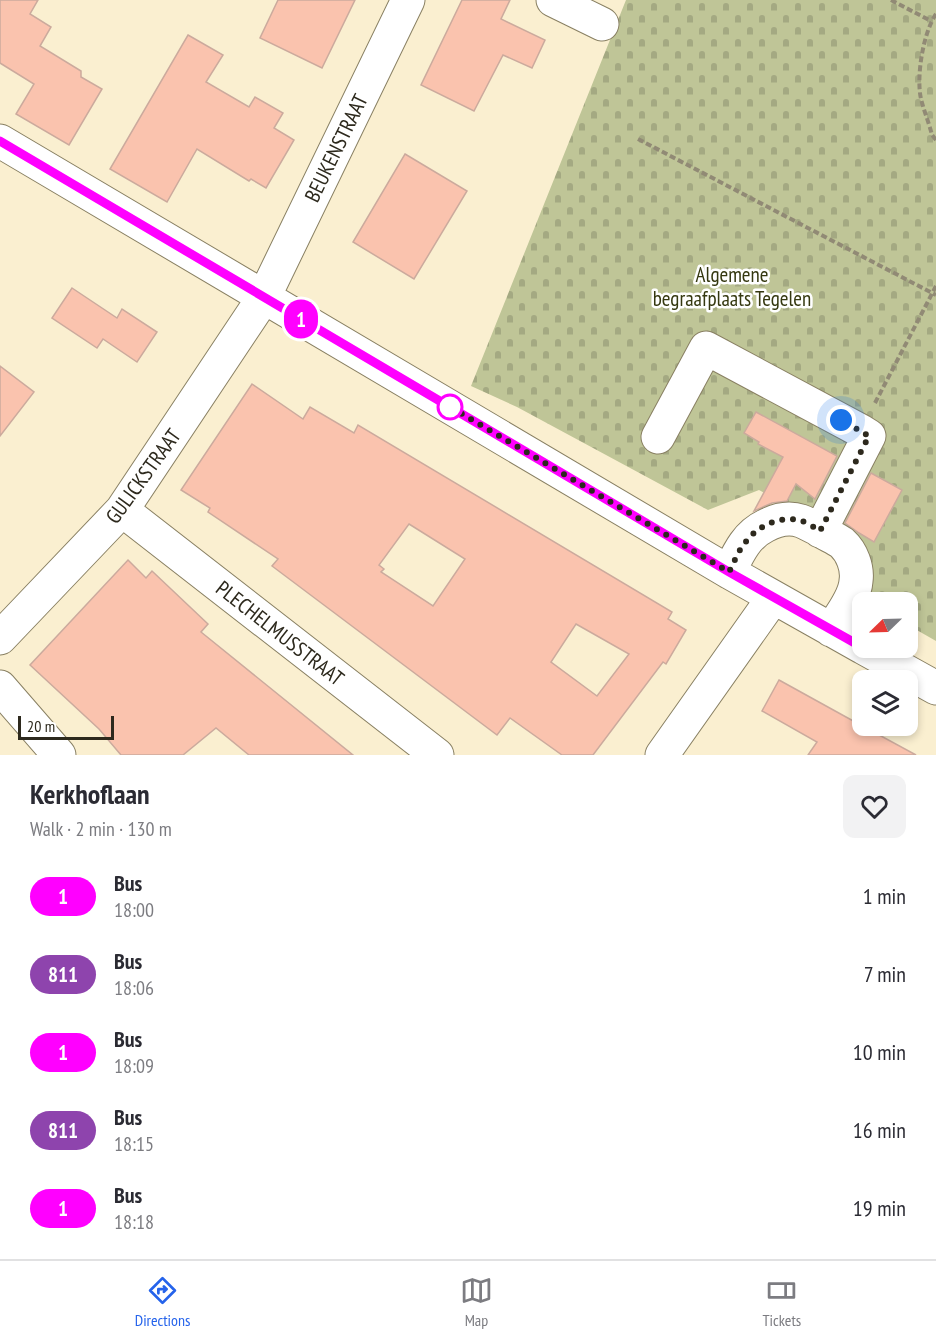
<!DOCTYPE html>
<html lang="en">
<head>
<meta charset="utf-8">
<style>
	:root { --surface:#fff; --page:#f2f2f3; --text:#2b2b33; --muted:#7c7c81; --line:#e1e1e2; --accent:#2563eb }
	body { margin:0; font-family:"PT Sans Narrow",sans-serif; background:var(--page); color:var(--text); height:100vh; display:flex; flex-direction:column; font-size:22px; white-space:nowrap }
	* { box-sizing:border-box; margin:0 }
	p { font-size:20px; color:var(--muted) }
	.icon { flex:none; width:33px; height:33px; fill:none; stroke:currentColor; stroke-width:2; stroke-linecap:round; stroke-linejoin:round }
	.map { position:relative; height:755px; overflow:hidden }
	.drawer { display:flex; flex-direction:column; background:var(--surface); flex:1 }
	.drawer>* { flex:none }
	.badge { padding:0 12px; border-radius:20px; font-size:21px; line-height:39px }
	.needle { width:39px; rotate:247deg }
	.buttons { position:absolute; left:852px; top:592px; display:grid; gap:12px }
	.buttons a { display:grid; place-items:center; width:66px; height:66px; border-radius:12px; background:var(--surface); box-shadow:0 3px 9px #0003; font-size:30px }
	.scale { position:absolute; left:18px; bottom:15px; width:96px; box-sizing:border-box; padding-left:6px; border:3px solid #2d291d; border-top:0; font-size:16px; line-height:21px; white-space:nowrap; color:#2d291d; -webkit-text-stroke:4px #fff; paint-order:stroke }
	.you { position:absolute; width:30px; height:30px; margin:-15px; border:4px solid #fff; border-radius:50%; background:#1a73e8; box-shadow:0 0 0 9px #1a73e833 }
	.map>.badge { position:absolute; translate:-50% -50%; box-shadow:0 0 0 3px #fff }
	.round { display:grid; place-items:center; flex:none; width:63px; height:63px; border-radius:12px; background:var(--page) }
	.summary { display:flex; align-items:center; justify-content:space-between; height:102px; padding:0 30px }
	h1 { font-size:28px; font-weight:800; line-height:45px }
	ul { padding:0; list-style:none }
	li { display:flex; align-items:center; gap:18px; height:78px; padding:0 30px }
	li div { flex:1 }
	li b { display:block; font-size:22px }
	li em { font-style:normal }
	li .badge { min-width:66px; font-weight:700; text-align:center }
	.tab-bar { display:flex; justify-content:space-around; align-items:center; height:84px; border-top:2px solid var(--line); background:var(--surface); font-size:16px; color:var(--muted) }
	.tab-bar a { display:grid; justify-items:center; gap:3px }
	.tab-bar .on { color:var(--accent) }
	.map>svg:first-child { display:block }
	.cemetery { fill:url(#cemetery-stones) }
	.building { fill:#fac3ae; stroke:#cbaa9d; stroke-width:1.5; fill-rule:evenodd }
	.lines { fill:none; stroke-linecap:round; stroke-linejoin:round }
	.minor-casing { stroke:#898063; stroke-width:35 }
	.path { stroke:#918a75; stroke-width:4; stroke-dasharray:6 3; stroke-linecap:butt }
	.minor { stroke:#fff; stroke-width:33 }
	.line-casing { stroke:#fff; stroke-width:14 }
	.line { stroke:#f0f; stroke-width:9 }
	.walk { stroke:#2d291d; stroke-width:6; stroke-dasharray:0 10.8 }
	.stop-dot { fill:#fff; stroke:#f0f; stroke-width:3 }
	.labels { text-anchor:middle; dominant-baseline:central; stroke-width:5; stroke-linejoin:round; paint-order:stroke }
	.street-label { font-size:21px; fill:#2d291d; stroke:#fff }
	.park-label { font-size:21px; fill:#353810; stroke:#fff }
</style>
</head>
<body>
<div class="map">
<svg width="936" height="755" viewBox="0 0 936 755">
	<defs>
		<pattern id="cemetery-stones" width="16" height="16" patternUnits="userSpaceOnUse" patternTransform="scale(1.5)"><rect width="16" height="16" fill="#bfc597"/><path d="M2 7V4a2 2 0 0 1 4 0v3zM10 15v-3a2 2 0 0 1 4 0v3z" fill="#a4a982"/></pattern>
	</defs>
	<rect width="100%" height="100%" fill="#faefd0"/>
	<path class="cemetery" d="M626,0H936V641L908,625V603H868L864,601V546L759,490L708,510L517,407L471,386Z"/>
	<path class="building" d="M0,0H38L30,14L51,27L40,46L81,71V77L102,89L69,145L16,114L34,84L0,63Z
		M278,0H355L322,68L260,38Z
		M462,0H510L501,19L545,40L532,68L503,55L474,111L421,85Z
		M188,35L223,55L206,82L249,107L255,97L283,113L274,128L294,140L266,188L251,179L249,181L197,149L167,202L110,169Z
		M405,154L467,191L414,279L353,242Z
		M72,288L117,318L122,309L157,332L137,362L103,339L97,348L52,318Z
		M0,366L34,392L0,436Z
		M252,384L303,419L310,407L354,433L358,425L672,612L668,619L686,630L666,664L663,662L593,755H562L510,718L497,735L272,566L278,559L208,512L210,508L181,490ZM409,524L465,559L433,606L381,572L384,569L379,565ZM576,624L629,654L597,696L551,662Z
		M756,412L837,456L815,499L796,484L787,501L772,503L754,511L783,457L758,444L759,442L744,433Z
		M871,473L902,490L874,542L859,533L845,523Z
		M128,560L146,578L152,571L208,624L201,632L353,755H249L216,728L183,755H121L99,729L30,665Z
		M779,680L846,717L916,755H808L817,742L762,711Z"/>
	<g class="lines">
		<defs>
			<path id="minor" d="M553,0L602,24
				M0,141L729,572L862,647
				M658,437L706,348L861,431L869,436L820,531
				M122,510L437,755
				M729,572C738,554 746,535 765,526C776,520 789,517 801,521C807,523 812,527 818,529C825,534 835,538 842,543C852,552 858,568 856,581C855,598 840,616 831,630
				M0,638L122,510L264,297L408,0
				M864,648L936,688
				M0,687L59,755
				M662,755L773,598"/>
		</defs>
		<use href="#minor" class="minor-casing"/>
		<path class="path" d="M891,0L931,21
			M936,14C923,33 916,77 921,99C924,111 929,123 932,135L936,140
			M638,139L936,295
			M875,403L936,286"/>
		<use href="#minor" class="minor"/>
	</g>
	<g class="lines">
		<defs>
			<path id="line" d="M0,141L729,572L862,647"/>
		</defs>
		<use href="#line" class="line-casing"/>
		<use href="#line" class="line"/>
		<path class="walk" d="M450,407L442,402L729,572C734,563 738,551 745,543C757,526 779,516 799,520C806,522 814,527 820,531L869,436L841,420"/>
	</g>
	<circle class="stop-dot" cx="450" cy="407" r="12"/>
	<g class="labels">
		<g class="street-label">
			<text transform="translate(336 148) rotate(-64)">BEUKENSTRAAT</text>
			<text transform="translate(143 476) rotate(-54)">GULICKSTRAAT</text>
			<text transform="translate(280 633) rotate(38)">PLECHELMUSSTRAAT</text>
		</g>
		<g class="park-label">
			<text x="732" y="274">Algemene<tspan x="732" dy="24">begraafplaats Tegelen</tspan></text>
		</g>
	</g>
</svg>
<div class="buttons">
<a><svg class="needle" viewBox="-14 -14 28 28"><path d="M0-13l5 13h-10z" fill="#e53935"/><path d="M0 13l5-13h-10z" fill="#7c7c81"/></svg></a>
<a><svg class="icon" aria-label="layers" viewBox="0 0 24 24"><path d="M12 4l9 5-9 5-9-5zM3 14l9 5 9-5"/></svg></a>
</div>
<div class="scale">20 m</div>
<div class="you" style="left:841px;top:420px"></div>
<b class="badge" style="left:301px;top:319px;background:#f0f;color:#fff">1</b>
</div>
<section class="drawer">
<div class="summary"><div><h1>Kerkhoflaan</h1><p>Walk · 2 min · 130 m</p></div><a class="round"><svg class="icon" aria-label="heart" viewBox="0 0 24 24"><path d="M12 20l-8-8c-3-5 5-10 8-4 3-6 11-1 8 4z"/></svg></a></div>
<ul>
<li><span class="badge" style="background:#f0f;color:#fff">1</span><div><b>Bus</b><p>18:00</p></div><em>1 min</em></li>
<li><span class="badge" style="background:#8e44ad;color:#fff">811</span><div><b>Bus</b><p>18:06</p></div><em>7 min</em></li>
<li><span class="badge" style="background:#f0f;color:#fff">1</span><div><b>Bus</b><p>18:09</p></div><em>10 min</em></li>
<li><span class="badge" style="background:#8e44ad;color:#fff">811</span><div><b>Bus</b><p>18:15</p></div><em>16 min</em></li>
<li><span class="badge" style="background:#f0f;color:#fff">1</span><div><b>Bus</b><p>18:18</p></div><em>19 min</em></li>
</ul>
</section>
<nav class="tab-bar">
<a class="on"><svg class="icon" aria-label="directions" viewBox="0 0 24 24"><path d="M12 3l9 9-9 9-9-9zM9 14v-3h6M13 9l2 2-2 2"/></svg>Directions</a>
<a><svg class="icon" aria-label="map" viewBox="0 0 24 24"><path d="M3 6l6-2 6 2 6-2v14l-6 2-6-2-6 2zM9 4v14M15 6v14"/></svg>Map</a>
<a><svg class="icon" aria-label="tickets" viewBox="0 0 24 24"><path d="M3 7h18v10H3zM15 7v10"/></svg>Tickets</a>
</nav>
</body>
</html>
